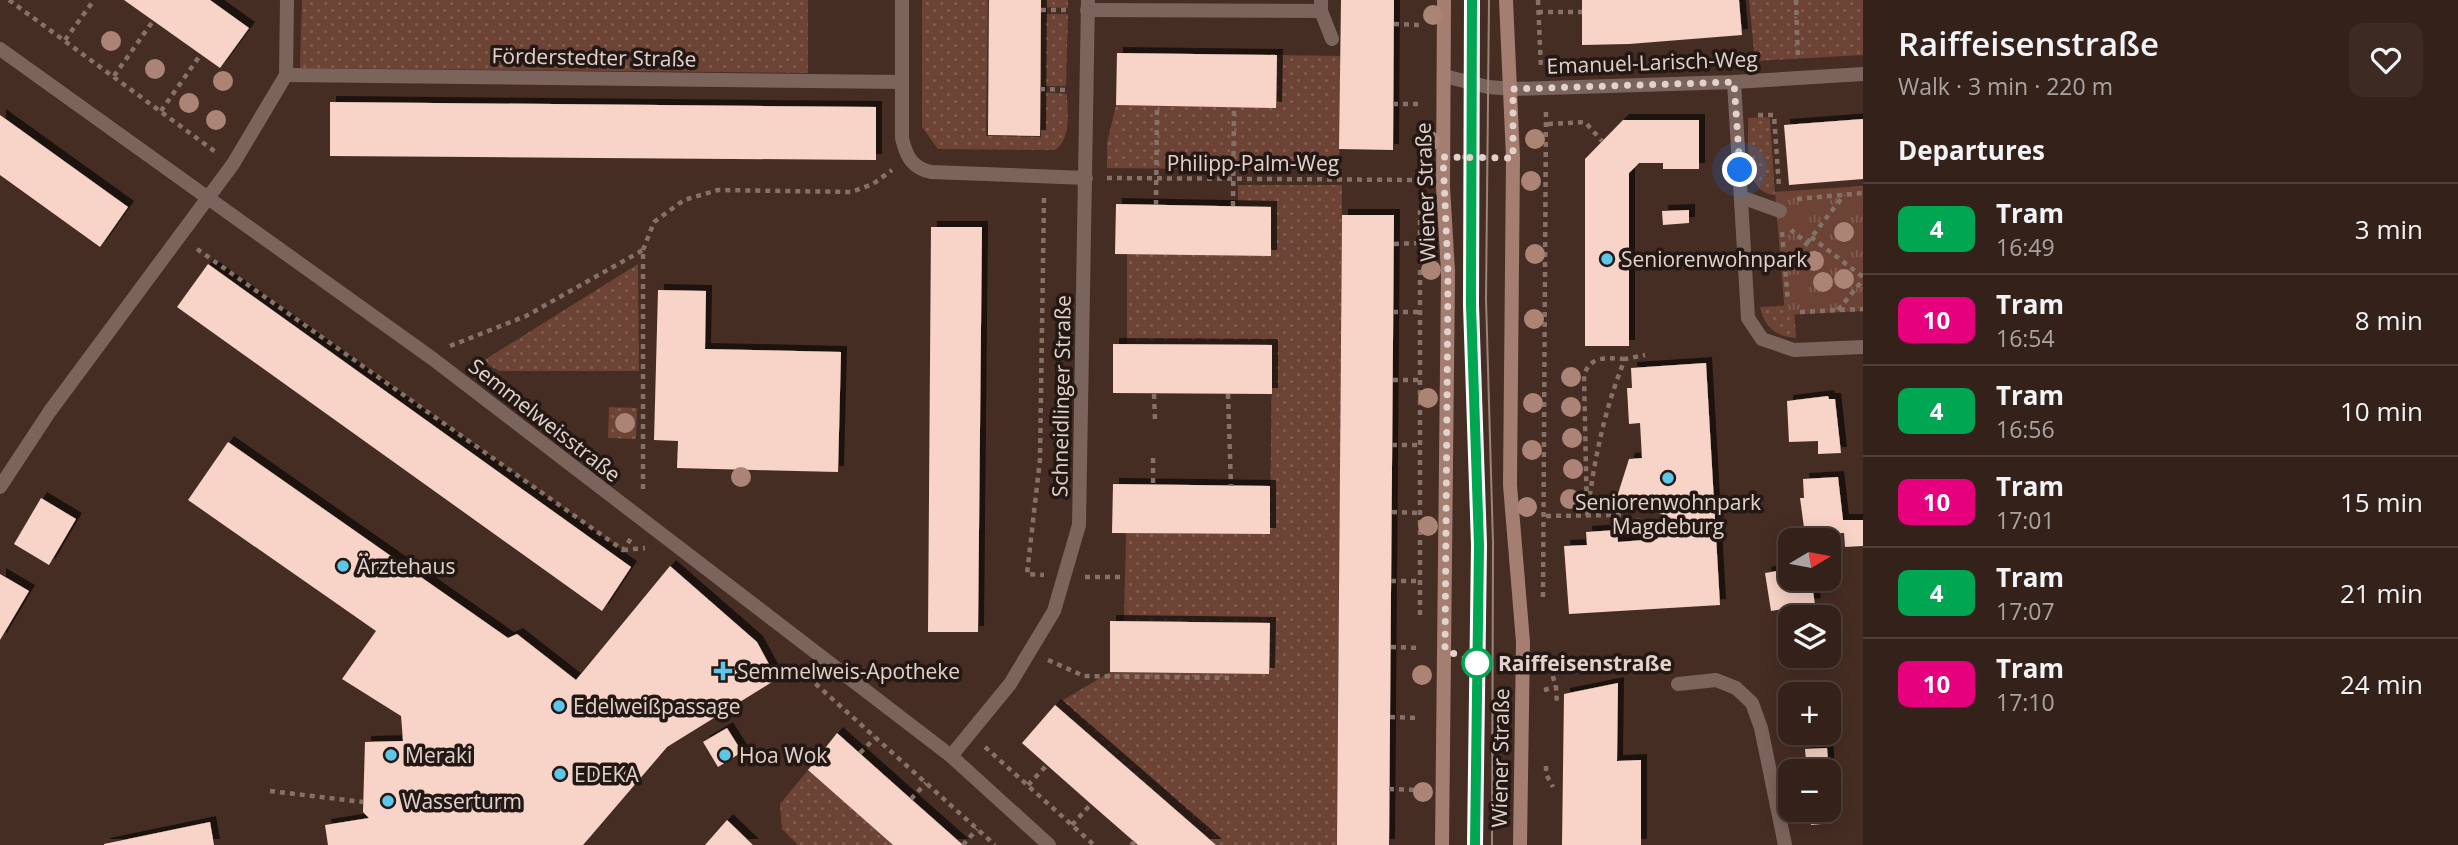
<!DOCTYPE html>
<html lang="en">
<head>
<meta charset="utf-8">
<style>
	:root { --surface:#34221a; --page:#3c2a23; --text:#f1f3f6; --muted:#a9a4a2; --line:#4e3f39 }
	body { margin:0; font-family:"Open Sans",sans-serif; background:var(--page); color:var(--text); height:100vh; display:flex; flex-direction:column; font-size:26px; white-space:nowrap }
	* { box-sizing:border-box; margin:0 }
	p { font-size:23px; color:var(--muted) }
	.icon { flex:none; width:38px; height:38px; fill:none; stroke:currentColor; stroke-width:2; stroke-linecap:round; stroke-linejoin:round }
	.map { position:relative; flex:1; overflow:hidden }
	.drawer { display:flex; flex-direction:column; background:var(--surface); width:595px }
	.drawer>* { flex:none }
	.badge { padding:0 14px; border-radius:10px; font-size:24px; line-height:46px }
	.needle { width:46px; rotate:80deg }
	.controls { position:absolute; left:1778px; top:528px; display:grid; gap:14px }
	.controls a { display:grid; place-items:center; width:63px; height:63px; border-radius:14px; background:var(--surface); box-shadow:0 4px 18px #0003,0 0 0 2px var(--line); font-size:35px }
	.you { position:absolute; width:35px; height:35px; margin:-18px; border:5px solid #fff; border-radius:50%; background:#1a73e8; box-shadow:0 0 0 10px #1a73e833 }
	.map>.badge { position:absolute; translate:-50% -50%; box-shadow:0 0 0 4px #fff }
	h2 { padding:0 35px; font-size:26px; line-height:63px }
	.round { display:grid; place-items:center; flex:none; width:74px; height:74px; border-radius:14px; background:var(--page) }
	.head { display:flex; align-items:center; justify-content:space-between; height:119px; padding:0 35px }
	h1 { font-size:33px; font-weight:600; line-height:52px }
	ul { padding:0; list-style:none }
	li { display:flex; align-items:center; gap:21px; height:91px; padding:0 35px; border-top:2px solid var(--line) }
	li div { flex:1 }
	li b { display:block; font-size:26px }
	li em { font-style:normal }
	li .badge { min-width:77px; font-weight:700; text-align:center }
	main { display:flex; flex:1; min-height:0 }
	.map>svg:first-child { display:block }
	.grass { fill:url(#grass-dots) }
	.park { fill:url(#park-tufts) }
	.building { fill:#f7d4c7; filter:url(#shadow) }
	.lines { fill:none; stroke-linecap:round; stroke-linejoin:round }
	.path { stroke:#867168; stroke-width:4.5; stroke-dasharray:5 5; stroke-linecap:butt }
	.service { stroke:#7b645c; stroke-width:14 }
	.minor { stroke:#7b645c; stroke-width:14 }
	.secondary { stroke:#a37e71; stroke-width:14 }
	.tram { stroke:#99847c; stroke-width:2 }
	.tree { fill:#ab8476 }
	.line-casing { stroke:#fff; stroke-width:16 }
	.line { stroke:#00a651; stroke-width:10 }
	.walk { stroke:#e3d2cc; stroke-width:7; stroke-dasharray:0 12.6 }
	.poi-dot { fill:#5cc7e8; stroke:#241814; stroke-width:2.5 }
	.stop-dot { fill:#fff; stroke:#00a651; stroke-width:3.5 }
	.labels { text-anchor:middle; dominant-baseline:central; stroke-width:7; stroke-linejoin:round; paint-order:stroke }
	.street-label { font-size:21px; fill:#e3d2cc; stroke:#241814 }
	.poi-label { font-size:21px; fill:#e3d2cc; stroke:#241814; text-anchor:start }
	.stop-label { font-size:21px; font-weight:bold; fill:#e3d2cc; stroke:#241814; text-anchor:start }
</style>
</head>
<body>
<main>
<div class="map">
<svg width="1863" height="845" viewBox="0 0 1863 845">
	<defs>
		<pattern id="grass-dots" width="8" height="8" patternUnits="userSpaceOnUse" patternTransform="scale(1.75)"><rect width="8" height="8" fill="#6c4335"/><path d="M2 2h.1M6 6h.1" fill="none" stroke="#815d51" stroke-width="1.8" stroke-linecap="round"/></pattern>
		<pattern id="park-tufts" width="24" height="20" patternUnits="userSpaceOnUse" patternTransform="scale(1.75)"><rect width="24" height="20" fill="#6c4335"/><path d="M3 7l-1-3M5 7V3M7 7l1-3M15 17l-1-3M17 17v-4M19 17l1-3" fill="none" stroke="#815d51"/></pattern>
		<filter id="shadow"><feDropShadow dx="6" dy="-6" stdDeviation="0" flood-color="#0009"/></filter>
	</defs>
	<rect width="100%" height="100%" fill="#462d23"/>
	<path class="grass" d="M302,0H808V73L300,68Z
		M922,0H988L986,136L1041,137V92L1067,94C1067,112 1072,138 1055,150L938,149L922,127Z
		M1041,0H1068V8L1041,7Z
		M1749,0H1863V55L1755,61Z
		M1041,14H1068L1066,86H1040Z
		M1277,55L1340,56L1339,170L1107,168V143L1116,105Z
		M1766,117L1770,119L1775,195C1742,193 1749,142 1748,118Z
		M1238,185H1342L1337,845H1216L1055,705L1110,672L1269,673V623L1124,621L1126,533L1270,534L1272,346L1127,344V254L1271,256V207L1238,206Z
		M638,264L639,371H499L483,361Z
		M1794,305L1796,338C1776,337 1764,326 1760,307Z
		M609,407L637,408L636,439L608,438Z
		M808,770L893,845H798L782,829L780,804Z"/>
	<path class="park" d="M1863,186V311L1785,315L1775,192Z"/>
	<path class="building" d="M124,0H210L249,28L220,68Z
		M989,0H1041L1040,136L988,135Z
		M1341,0H1394L1393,150L1339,149Z
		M1582,0H1739L1742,35L1629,44L1582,45Z
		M1117,53L1277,55L1276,108L1116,105Z
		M330,102L876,107V160L330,156Z
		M0,115L128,207L100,247L0,175Z
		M1863,119V179L1789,185L1784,125Z
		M1623,120H1699V169H1663V163H1639L1629,173V346H1585V159Z
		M1116,204L1271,207V256L1115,254Z
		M1689,210V223L1663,225L1662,211Z
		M1342,215H1394L1389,845H1337Z
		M931,227H982L978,632H928Z
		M208,264L631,567L602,611L177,307Z
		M658,290L706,291L705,349L841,352L838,472L677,468L678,441L654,440Z
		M1113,344L1272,345V394L1113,393Z
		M1706,363L1720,605L1569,614L1564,546L1587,545L1586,532L1617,530L1618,542L1657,539L1671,518L1617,497L1629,459L1642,458L1640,423L1629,424L1627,388H1632L1631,368Z
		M1828,396L1829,399H1835L1841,453L1818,454V441L1789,442L1787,401Z
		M228,442L508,638L517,634L576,680L670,566L757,642L777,679L667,747L583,845H328L325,825L369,818L363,812L365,742L403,741L401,716L342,679L376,631L188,500Z
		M1838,477L1843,520H1863V546L1845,547L1844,533L1805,535L1800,498H1804L1803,479Z
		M1113,484L1270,486V534L1112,533Z
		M41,498L76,519L49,565L14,544Z
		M1790,569V579H1811L1815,604L1771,611L1765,573Z
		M0,574L29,591L0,640Z
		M1110,621L1270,623L1269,674L1110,672Z
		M1618,683L1617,761L1641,760V845H1562L1564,694Z
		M1055,705L1216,845H1138L1091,804L1022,743Z
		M727,728L742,752L718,767L703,742Z
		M837,733L911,799L963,845H893L808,770Z
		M1827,748L1829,772H1807L1805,749Z
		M1829,797L1833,823L1811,825L1810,810H1829Z
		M727,820L753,845H705Z
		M210,822L214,845H104V844Z"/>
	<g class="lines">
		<path class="path" d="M9,0L217,153
			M1538,0L1541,69
			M1796,0L1798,59
			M1041,10H1069
			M1538,12H1582
			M1394,24L1421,25
			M65,40L94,0
			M114,76L153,21
			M1040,89L1068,90
			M1393,104H1420
			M161,111L201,54
			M1758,115H1774L1779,187
			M1548,124L1585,122L1602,141
			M1462,157L1492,158
			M1107,178L1420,180
			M1044,198L1040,459L1027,574L1044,575
			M1797,199L1863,193
			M1156,205L1157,106
			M1233,206L1234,107
			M1782,232L1788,302
			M1811,237L1863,277
			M1807,243L1844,195
			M1394,244L1420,243
			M197,249L623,550L632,537
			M643,250L654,222L684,200L718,190L851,192L873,184L892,170
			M1786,269L1807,243L1791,230
			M1838,310L1863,280
			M1393,312H1419
			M1800,312L1863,309
			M450,346L526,316L643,250V493
			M1625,359C1606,358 1591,355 1584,375L1587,516C1594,461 1604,410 1625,359L1645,355
			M1393,380H1419
			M1154,394L1155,421
			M1228,394L1231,486
			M1392,445H1419
			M1153,458V485
			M1392,512L1419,513
			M1546,516L1618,515L1665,528
			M623,550L645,548
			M1085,577H1125
			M1391,581H1420
			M1543,597L1546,109
			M1420,615V207
			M1391,647L1420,648
			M1547,657L1556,687L1557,705
			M1048,660L1084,676L1229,678
			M808,677L995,845
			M1544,690L1556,687
			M1390,717L1419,718
			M985,747L1094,845
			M860,753L875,738
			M1546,766V774L1553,787
			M1028,785L1047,765
			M1389,789L1420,790
			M270,791L363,802
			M911,799L926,783
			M1072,825L1091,804
			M963,845L977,829
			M1131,845L1135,842"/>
		<path class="service" d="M1321,0V11L1332,39
			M1087,10L1321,11
			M286,75L902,82
			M1741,197L1780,211
			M1678,684L1716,680L1736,688L1752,703L1761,728L1785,845"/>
		<path class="minor" d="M902,0V138C906,156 912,168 931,172L1086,178
			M0,49L433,359L951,756L1049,845
			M1444,76L1488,87L1513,89L1734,82L1863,74
			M1734,82L1748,318L1762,339L1794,350L1863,347
			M0,487L50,411L233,164L286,75L287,0
			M951,756L1010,684L1054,611L1079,525L1088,0"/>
		<path class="secondary" d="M1506,0L1513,158L1510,485L1523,642L1520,845
			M1442,845L1448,272L1443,187L1444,0"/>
		<path class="tram" d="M1472,0L1471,305L1479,545L1475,845
			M1489,0L1486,299L1493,543L1492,845"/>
	</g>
	<g class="tree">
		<circle cx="1433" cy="15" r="10"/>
		<circle cx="111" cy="41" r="10"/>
		<circle cx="155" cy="69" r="10"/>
		<circle cx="223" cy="81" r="10"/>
		<circle cx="189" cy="103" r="10"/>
		<circle cx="216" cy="120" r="10"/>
		<circle cx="1535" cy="139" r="10"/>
		<circle cx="1430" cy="141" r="10"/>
		<circle cx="1531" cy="181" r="10"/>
		<circle cx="1844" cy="232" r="10"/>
		<circle cx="1535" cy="254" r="10"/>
		<circle cx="1814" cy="261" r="10"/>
		<circle cx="1431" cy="270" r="10"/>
		<circle cx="1844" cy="279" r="10"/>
		<circle cx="1823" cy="282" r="10"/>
		<circle cx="1534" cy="319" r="10"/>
		<circle cx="1571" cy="377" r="10"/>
		<circle cx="1428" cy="398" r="10"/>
		<circle cx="1533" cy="403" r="10"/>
		<circle cx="1571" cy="407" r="10"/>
		<circle cx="625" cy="423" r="10"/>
		<circle cx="1572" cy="438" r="10"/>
		<circle cx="1532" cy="450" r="10"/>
		<circle cx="1573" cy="469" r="10"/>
		<circle cx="741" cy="477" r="10"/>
		<circle cx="1570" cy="499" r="10"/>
		<circle cx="1527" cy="507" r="10"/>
		<circle cx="1428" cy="526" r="10"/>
		<circle cx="1422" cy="675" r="10"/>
		<circle cx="1423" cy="792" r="10"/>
	</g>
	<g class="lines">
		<defs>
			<path id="line" d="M1472,0L1471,305L1479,545L1475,845"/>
		</defs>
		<use href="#line" class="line-casing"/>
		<use href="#line" class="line"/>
		<path class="walk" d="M1477,663L1445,650L1448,272L1443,157L1513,158V89L1734,82L1740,170"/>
	</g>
	<g class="poi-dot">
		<circle cx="1607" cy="259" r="7"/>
		<circle cx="1668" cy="478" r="7"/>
		<circle cx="343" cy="566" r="7"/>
		<path d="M719.5 660.5h7v7h7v7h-7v7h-7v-7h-7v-7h7z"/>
		<circle cx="559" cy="706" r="7"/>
		<circle cx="391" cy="755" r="7"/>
		<circle cx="725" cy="755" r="7"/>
		<circle cx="560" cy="774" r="7"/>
		<circle cx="388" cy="801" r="7"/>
	</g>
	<circle class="stop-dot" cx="1477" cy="663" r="14"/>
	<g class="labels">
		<g class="street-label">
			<text transform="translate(594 57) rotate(1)">Förderstedter Straße</text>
			<text transform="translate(1652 62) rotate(-2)">Emanuel-Larisch-Weg</text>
			<text x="1253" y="163">Philipp-Palm-Weg</text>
			<text transform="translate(1425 192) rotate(-92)">Wiener Straße</text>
			<text transform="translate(1061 396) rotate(-89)">Schneidlinger Straße</text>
			<text transform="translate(545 420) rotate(38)">Semmelweisstraße</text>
			<text transform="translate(1500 758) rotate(-89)">Wiener Straße</text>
		</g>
		<g class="poi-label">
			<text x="1621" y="259">Seniorenwohnpark</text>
			<text x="1668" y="502" text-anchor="middle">Seniorenwohnpark<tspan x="1668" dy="24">Magdeburg</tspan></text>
			<text x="357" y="566">Ärztehaus</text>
			<text x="737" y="671">Semmelweis-Apotheke</text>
			<text x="573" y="706">Edelweißpassage</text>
			<text x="405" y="755">Meraki</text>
			<text x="739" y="755">Hoa Wok</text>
			<text x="574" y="774">EDEKA</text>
			<text x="402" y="801">Wasserturm</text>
		</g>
		<g class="stop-label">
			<text x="1498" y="663">Raiffeisenstraße</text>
		</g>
	</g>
</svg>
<div class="controls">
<a><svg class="needle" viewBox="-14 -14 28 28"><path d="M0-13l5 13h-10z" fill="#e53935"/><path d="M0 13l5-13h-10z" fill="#a9a4a2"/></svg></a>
<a><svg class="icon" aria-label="layers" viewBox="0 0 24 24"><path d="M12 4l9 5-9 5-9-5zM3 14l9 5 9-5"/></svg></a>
<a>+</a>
<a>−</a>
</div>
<div class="you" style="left:1740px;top:170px"></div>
</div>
<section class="drawer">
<div class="head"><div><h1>Raiffeisenstraße</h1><p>Walk · 3 min · 220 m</p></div><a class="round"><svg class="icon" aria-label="heart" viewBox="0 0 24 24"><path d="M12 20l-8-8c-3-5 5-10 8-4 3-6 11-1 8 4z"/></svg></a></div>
<h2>Departures</h2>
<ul>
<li><span class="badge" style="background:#00a651;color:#fff">4</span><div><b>Tram</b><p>16:49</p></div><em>3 min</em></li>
<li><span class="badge" style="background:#e6007e;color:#fff">10</span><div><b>Tram</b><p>16:54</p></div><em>8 min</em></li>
<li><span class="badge" style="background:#00a651;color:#fff">4</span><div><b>Tram</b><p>16:56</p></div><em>10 min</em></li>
<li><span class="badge" style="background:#e6007e;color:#fff">10</span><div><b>Tram</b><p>17:01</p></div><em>15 min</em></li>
<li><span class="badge" style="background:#00a651;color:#fff">4</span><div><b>Tram</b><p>17:07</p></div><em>21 min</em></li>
<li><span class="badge" style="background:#e6007e;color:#fff">10</span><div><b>Tram</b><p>17:10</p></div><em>24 min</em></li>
</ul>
</section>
</main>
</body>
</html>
